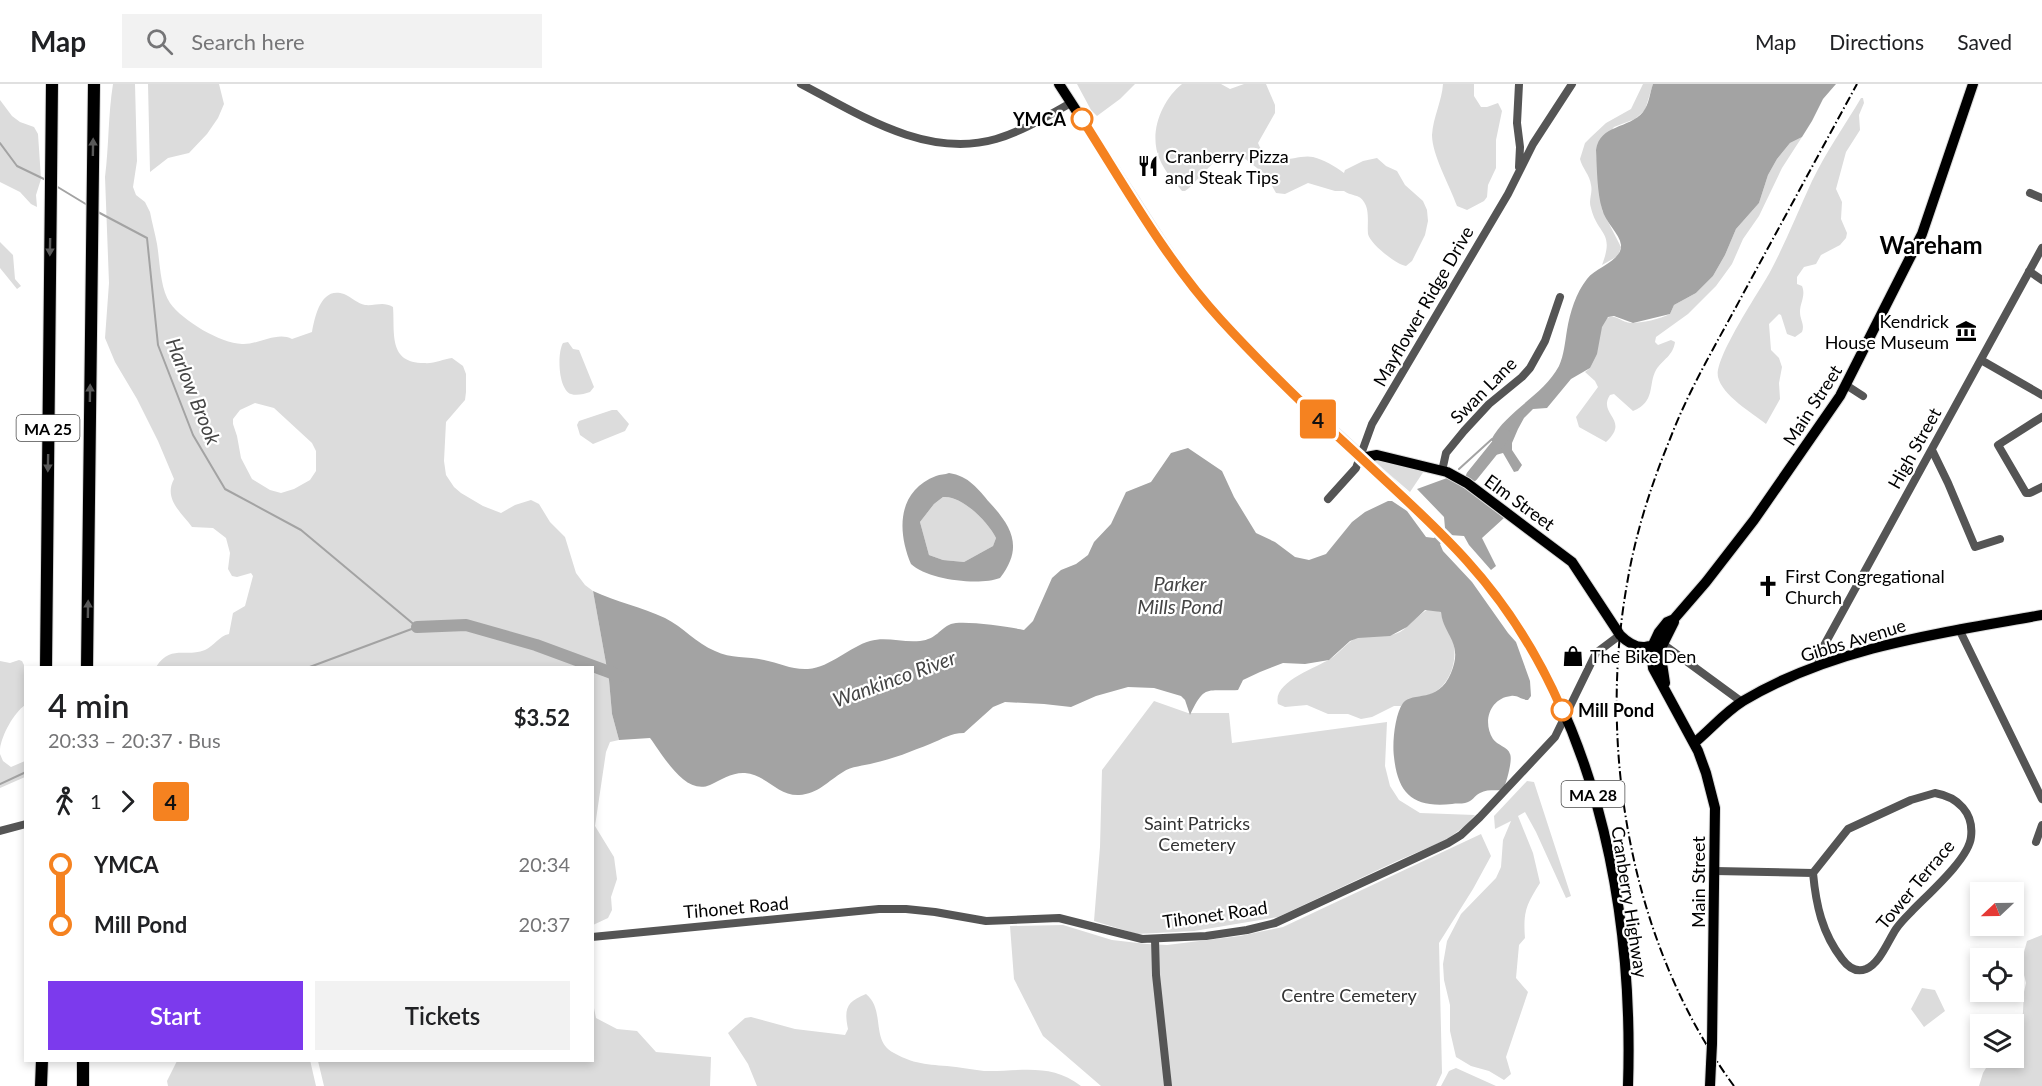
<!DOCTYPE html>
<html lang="en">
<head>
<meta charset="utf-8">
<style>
	:root { --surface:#fff; --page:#f2f2f2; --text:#202124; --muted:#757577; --line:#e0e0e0; --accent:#7c3aed }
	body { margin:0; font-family:Lato,sans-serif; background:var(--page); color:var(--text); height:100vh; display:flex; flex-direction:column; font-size:22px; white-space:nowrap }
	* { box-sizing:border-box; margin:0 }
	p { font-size:20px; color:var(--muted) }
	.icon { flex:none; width:33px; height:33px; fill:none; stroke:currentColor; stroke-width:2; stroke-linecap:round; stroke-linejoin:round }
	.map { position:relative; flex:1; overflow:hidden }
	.details { position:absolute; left:24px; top:582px; width:570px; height:396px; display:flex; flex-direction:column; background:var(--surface); border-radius:0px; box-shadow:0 3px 9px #0003 }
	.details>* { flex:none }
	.badge { padding:0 12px; border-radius:4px; font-size:21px; line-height:39px }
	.needle { width:39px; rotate:248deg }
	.buttons { position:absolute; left:1970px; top:798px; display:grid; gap:12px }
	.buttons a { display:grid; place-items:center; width:54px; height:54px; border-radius:0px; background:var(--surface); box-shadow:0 3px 9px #0003; font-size:30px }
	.map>.badge { position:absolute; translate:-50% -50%; box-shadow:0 0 0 3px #fff }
	.legs { display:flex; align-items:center; gap:9px; height:66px; padding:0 24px; font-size:20px }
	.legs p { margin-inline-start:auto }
	.overview { display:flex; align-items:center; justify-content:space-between; height:102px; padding:0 24px }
	h1 { font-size:33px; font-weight:600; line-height:45px }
	.cta { display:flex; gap:12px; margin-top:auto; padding:12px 24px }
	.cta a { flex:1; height:69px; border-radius:0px; background:var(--accent); color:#fff; font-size:24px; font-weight:600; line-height:69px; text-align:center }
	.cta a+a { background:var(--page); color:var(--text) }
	ul { padding:0 24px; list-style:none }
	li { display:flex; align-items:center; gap:21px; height:60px; font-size:22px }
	li i { display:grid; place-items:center; width:9px; height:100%; margin:0 8px; background:currentColor }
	li i::after { content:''; width:15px; height:15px; margin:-8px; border:4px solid; border-radius:50%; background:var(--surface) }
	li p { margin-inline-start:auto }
	li:first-child i { background:linear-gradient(#0000 50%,currentColor 0) }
	li:last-child i { background:linear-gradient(currentColor 50%,#0000 0) }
	header { display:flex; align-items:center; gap:36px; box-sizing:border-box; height:84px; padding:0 30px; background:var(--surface); border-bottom:2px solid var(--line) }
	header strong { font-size:28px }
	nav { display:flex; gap:33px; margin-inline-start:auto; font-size:21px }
	.search { width:420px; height:54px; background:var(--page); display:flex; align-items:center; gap:15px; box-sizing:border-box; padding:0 21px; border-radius:0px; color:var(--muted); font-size:22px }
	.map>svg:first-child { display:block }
	.green { fill:#dcdcdc; fill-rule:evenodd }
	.water { fill:#a3a3a3; fill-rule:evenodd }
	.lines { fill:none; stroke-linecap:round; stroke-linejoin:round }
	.stream { stroke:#a3a3a3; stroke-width:2 }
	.river { stroke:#a3a3a3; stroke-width:12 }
	.major-casing { stroke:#dbdbdb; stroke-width:12 }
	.highway-casing { stroke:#dbdbdb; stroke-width:14 }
	.minor { stroke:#555; stroke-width:8 }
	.major { stroke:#000; stroke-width:10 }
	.highway { stroke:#000; stroke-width:12 }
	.rail { stroke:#000; stroke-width:2; stroke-dasharray:9 3 1.5 3; stroke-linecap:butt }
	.major-bridge-casing { stroke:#dbdbdb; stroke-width:12; stroke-linecap:butt }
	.major-bridge { stroke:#000; stroke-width:10 }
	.oneway { fill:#595959 }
	.line-1-casing { stroke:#fff; stroke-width:14 }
	.line-1 { stroke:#f58220; stroke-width:9 }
	.stop-1-dot { fill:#fff; stroke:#f58220; stroke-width:3 }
	.labels { text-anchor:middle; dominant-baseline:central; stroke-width:4.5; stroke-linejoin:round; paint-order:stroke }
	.shield { fill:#fff; stroke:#4c4c4c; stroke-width:1.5 }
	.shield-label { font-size:16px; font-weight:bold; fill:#000 }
	.stop-label { font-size:18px; font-weight:bold; fill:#000; stroke:#fff; text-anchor:end }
	.poi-label { font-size:18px; fill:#000; stroke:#fff; text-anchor:start }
	.street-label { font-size:18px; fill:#000; stroke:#fff }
	.park-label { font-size:18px; fill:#333; stroke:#fff }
	.water-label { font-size:20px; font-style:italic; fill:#444; stroke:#fff }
	.district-label { font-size:24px; font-weight:bold; fill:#000; stroke:#fff }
</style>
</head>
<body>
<header>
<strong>Map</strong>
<div class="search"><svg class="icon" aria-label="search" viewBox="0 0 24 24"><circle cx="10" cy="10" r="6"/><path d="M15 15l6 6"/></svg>Search here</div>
<nav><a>Map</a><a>Directions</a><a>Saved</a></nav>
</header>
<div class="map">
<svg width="2042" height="1002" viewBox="0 0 2042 1002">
	<rect width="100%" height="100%" fill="#fff"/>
	<path class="green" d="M113,0H135L137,77L133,103L136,111L145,118L150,128C152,139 155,149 157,160C160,178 160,204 170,219C183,237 220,259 242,260C258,261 277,247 292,255L312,248C315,232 321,202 344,210C351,213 358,220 365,221C376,222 383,217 393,223C395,249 388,279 424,279C434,280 443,275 452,274L463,282L466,290V308L465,316L446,338L444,377L446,391L454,403L461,409L483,422L501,429L515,421L531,416L539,420L550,438L565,453L576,489L585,501L593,507L609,596L612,630L619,656L610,658L606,668L595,742L614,773L617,795L611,813L612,826L608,834L593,841L592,584L156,583C171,560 185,574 205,566C214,562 219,552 229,550L233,529L245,522L253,492L251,489L237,493L232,492L228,485L230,469L226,454L213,444L192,443C182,429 163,415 174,395L158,357L137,315L115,278L105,254L109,199L105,93C109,62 108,31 113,0ZM255,319L274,324L312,359L316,367V387L310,396L294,405L281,409L270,406L252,395L241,374L237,352L233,340V335L240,326Z
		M148,0H219L224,20L218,34L207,50L189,69L168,74L150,88Z
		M1077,0H1135L1120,15L1097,32L1091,26Z
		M1182,0H1221L1230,5L1244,0H1266L1275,21V29L1258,59C1270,89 1295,69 1313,73C1324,76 1335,82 1344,89L1345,86L1363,77L1377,74L1386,82L1397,87L1405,101L1423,117L1427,126L1428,137L1425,151L1412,177L1406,182C1397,181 1370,160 1368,150C1367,140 1370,127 1364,118C1360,110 1350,112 1344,107H1335L1308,99L1285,110L1276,109L1266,91L1239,70L1215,77L1189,104L1185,107H1182C1174,97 1165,88 1160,76C1148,50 1161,17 1182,0Z
		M1443,0H1474V12L1481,23H1487L1498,19L1502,27L1496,56V84L1488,101L1487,113L1484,117L1467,126L1457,122C1450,102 1432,71 1432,51C1433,33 1442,17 1443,0Z
		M1643,0H1653L1645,26L1635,35L1614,43L1596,66L1602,126L1621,163L1618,172L1602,181C1615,147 1598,152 1591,124C1588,116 1593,109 1591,101C1590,91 1582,84 1580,75L1585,59L1591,53L1606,39L1631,25Z
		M1861,14H1863L1864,19L1859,31L1860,46L1846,68L1836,105L1842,118L1841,135L1847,149L1846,154L1840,161L1821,171L1816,180L1804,183L1797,193V200L1802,202C1806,212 1800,218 1800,228C1800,236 1805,240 1802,248L1795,253L1787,250L1781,231L1779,230L1769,240L1771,266L1779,274L1782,283L1779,299L1780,315L1766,340C1752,329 1722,311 1718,293C1714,274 1759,208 1770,188C1786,158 1798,127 1812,97C1826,68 1845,41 1861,14Z
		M0,16L12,32L20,38L34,43L38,50L41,95L36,111L37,123L31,120L20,108L0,98Z
		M1802,53L1782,84L1759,132L1743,155L1732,180L1716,202L1688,230L1656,253L1655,258L1658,261L1671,256L1675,258C1673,272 1663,275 1656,286C1648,300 1656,318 1633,327L1614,310L1610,311C1597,331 1631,335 1606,358L1579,343L1576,333L1598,303L1595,297L1585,288L1590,284L1603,237C1614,227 1619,238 1631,239C1642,239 1660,235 1670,230L1674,221L1696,209L1713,192L1725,171L1736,145L1759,119L1768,91L1777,75L1790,59Z
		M0,158L13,171L15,195L21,202L17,205L0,184Z
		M568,258L573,265L579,266L594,303L590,308C584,310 577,312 571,310C558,305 557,269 563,259Z
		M612,326H617L629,340L625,347L593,360L580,351L577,341L579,337Z
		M1367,371L1428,381L1410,408Z
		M943,413C962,411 988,438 996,454L993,462L964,478L943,476L929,471L920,438L934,420Z
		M1429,525L1441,528C1442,538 1448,545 1452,554C1459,574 1451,601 1431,610C1421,615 1409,613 1401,622H1394L1372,633L1361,635L1348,630H1328L1307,621L1285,623L1278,620C1272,598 1316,584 1330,575C1340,569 1347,557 1359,553C1374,549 1385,555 1400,548C1410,542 1419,529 1429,525Z
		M19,576L22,577L24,581L25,621C14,629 2,650 0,665V577L10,579Z
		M1154,617L1188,629H1229L1232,659L1387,638L1385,682L1390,702L1399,716L1420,729L1475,731L1465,742L1446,756L1397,777L1278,833L1194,847L1137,850L1094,837L1100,763L1102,686Z
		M0,670L3,677L11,683L25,677V693L0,704Z
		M1527,697L1534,698L1571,812L1566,814L1536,748L1525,728L1518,732L1533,769L1540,799C1526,821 1523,828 1525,854L1519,861L1516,894L1528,908L1506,973L1511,990L1504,996L1489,987L1471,982L1456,973L1450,947V921L1444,896L1443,880L1447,857L1461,830L1496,794L1501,783L1503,756L1511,737L1495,745L1494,732Z
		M1481,750L1491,772L1473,805L1439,859L1442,989L1436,1002H1101L1043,952L1014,895L1010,842L1063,841L1112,856L1147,860L1167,861L1240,852L1283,843Z
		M2042,851V1002H1979L1983,989L1992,974H2013V961L2021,941L2023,928L2024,908L2026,899L2021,879L2027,857Z
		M1922,904L1935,906L1945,927L1924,943L1911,925Z
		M866,910C886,926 870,957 894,969C917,982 931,980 956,983C965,984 974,986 984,987C1020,988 1050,978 1081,1002H757L748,980L728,949L745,934L751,933L795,945L845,951L848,945C844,925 846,918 866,910Z
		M593,919L596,934L617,945L637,947L656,968L711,973L710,1002H324L318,977L592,976Z
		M310,976L316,1002H168L167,997L177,977Z
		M1456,984L1496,1002H1441L1449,987Z"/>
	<path class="water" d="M1653,0H1836L1823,15L1812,37L1802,53L1790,59L1777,75L1768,91L1759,119L1736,145L1725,171L1713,192L1696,209L1674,221L1670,230L1633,239L1614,232L1608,233L1602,243L1597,270L1590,284L1571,295L1547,324L1533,325L1524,334L1518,345L1512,359V366L1522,381L1518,387L1514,388L1503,369L1492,372L1496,361L1491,356C1507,326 1543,312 1559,282C1564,271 1565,258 1567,246C1570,228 1576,209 1587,195C1596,183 1622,177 1621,161C1620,150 1605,138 1602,125C1597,108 1597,85 1596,66C1600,40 1629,45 1643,28C1649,21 1650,8 1653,0Z
		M1188,364L1222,387L1234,413L1256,449L1275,458L1295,473L1309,476L1326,470L1352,438L1365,428L1388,417H1392L1407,427L1426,453L1434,454L1445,444L1444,433L1417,405L1447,394L1454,396L1504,434L1482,454L1496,482L1491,486L1469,461L1464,452L1449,451L1440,460L1443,467L1472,498L1508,549L1516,558L1530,597L1531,612L1528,616C1521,616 1518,611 1511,612C1490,614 1482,638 1493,655C1497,661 1508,663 1510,670C1513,676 1506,700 1503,706C1495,707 1487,705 1480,709C1475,711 1472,718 1465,719C1461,720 1456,719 1452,720C1414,724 1398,711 1394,673C1392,659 1395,630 1403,619C1413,607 1438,620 1451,589C1464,558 1443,551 1441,528L1425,526L1407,543L1390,552L1358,554L1350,557L1329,576L1305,580L1283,579L1260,588L1243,596L1238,606C1207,608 1205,599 1190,631L1185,616L1181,612L1154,604L1128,603L1096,612L1071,623L1044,620L1005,618L993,623L964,649C950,649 943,655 930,660C912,667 893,675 874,679C864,682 851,682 843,688C828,697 818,710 799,711C778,712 765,690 745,689C733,688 720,696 710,701C685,712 663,671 650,654L619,656L612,630L609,596L593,507C616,518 642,523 665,534C683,543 696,559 715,567C731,575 747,572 764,576C779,579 792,586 808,585C831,583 849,563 870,557C886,552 903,559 920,557C937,555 939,545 951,540C963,536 1010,543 1024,546L1033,537L1052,494L1061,486L1076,480L1088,471L1094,458L1111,440L1126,408L1151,398L1171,369Z
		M949,389C969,392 978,405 990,419C1013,444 1023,464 1000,494C979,502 928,496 911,480C897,447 897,407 936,392C940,390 945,391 949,389ZM943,413C962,411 988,438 996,454L993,462L964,478L943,476L929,471L920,438L934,420Z"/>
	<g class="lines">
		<path class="stream" d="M0,59L17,82L46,96
			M56,102L89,122
			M96,127L147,154L158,261L193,351L225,405L301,446L417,543L307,584
			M1459,385L1492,355
			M0,700L26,688"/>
		<path class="river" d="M1472,392L1505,351
			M417,543L466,541L536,561L620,592"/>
		<defs>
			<path id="major" d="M1059,0C1083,37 1107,74 1131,111C1159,155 1186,198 1222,237C1299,321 1389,392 1466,476C1594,616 1634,818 1628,1002
				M1361,374L1377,371L1447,388L1467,399L1572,478L1620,551C1626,557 1635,564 1645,563C1653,562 1651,560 1661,562
				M1665,599L1660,566L1674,538
				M1694,659C1711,645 1724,629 1743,617C1833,563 1941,549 2042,531
				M1712,960L1715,724L1706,689L1698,667L1653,584L1651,565L1659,548L1667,538L1674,535L1706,498L1754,436L1840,312L1922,150L1973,0
				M1710,1002L1711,980"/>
			<path id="highway" d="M46,584L52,0
				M87,584L94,0
				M41,1002L42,976
				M83,1002V976"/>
		</defs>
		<use href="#major" class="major-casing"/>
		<use href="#highway" class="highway-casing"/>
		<path class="minor" d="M801,0C860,31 927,75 996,55C1023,47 1047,32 1071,19
			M1519,83L1520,63L1517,39L1519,0
			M2030,109L2042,114
			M2029,187L2042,196
			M1981,276L2042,311
			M1846,301L1863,312
			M2042,333L1998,361L2026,409H2030L2042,403
			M1932,366L1948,399L1975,463L2000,455
			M1442,387L1446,369L1464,347L1489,320L1522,293L1530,284L1545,257L1560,213
			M1328,415L1356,384L1372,340L1508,110L1533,60L1572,0
			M1959,545L2042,715
			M1661,562L1667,563L1742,618
			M1818,581L1821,567L2042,164
			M1935,709C1958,713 1974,729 1971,753C1969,775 1927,811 1911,828C1906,833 1900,839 1896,845C1888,857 1880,879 1866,885C1856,889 1848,883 1842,875C1822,849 1816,821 1813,789L1848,745L1911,716Z
			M0,747L26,740
			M2036,758L2042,741
			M1715,787L1813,789
			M592,853L879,825H906L935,828L986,837L1059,834L1142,855L1206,852L1247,846L1275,839L1448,759L1461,751L1480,733L1555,653L1596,569L1620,551
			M1155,855L1156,891L1168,1002"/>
		<use href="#major" class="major"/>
		<use href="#highway" class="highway"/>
		<path class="rail" d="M1734,1002C1632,864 1597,668 1627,500C1635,451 1651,401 1670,355C1689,305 1718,257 1743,210C1781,140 1819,70 1857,0"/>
		<defs>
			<path id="major-bridge" d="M1711,980L1712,960"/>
		</defs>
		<use href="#major-bridge" class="major-bridge-casing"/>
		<use href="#major-bridge" class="major-bridge"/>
	</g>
	<defs><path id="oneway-solid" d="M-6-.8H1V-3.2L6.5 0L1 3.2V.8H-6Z" transform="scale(1.5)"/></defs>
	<g class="oneway">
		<use href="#oneway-solid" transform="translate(93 63) rotate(-89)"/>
		<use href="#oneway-solid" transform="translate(50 163) rotate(91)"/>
		<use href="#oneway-solid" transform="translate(90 309) rotate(-89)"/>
		<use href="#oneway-solid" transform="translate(48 379) rotate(91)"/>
		<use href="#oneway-solid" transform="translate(88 525) rotate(-89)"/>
	</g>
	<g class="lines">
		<defs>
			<path id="line-1" d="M1082,35C1126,104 1166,176 1221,236C1265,284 1312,329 1360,373C1396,407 1434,440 1467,477C1506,520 1539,573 1562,626"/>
		</defs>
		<use href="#line-1" class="line-1-casing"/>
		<use href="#line-1" class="line-1"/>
	</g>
	<defs>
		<symbol id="restaurant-bare" viewBox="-9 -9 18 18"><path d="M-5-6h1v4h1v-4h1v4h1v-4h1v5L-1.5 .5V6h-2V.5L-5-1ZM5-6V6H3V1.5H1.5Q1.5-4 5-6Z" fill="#000" stroke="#fff" stroke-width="2.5" paint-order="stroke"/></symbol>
		<symbol id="museum-bare" viewBox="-9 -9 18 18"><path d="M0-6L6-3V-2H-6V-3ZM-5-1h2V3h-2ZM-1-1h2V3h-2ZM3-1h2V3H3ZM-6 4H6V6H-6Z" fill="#000" stroke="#fff" stroke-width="2.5" paint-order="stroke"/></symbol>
		<symbol id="church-bare" viewBox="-9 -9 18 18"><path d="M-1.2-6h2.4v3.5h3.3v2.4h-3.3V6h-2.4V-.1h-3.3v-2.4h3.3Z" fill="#000" stroke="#fff" stroke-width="2.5" paint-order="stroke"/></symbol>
		<symbol id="shop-bare" viewBox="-9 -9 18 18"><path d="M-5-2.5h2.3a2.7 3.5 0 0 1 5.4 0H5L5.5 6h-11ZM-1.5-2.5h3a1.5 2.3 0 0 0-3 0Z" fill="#000" stroke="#fff" stroke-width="2.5" paint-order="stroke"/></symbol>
	</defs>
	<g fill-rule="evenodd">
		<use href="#restaurant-bare" x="1133" y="67" width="30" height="30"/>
		<use href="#museum-bare" x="1951" y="232" width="30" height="30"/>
		<use href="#church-bare" x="1753" y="487" width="30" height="30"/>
		<use href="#shop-bare" x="1558" y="557" width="30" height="30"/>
	</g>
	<g class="stop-1-dot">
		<circle cx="1082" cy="35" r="10"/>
		<circle cx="1562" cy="626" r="10"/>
	</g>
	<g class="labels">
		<g class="shield">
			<rect x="16.5" y="331" width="63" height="26" rx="4.5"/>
			<rect x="1561.5" y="697" width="63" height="26" rx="4.5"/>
		</g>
		<g class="shield-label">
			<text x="48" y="344">MA 25</text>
			<text x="1593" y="710">MA 28</text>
		</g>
		<g class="stop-label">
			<text x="1066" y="35">YMCA</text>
			<text x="1578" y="626" text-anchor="start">Mill Pond</text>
		</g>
		<g class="poi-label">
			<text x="1165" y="72">Cranberry Pizza<tspan x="1165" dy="21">and Steak Tips</tspan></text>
			<text x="1949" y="237" text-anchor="end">Kendrick<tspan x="1949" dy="21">House Museum</tspan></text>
			<text x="1785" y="492">First Congregational<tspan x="1785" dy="21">Church</tspan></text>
			<text x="1590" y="572">The Bike Den</text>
		</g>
		<g class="street-label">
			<text transform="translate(1423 222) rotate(-60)">Mayflower Ridge Drive</text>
			<text transform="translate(1483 306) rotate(-45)">Swan Lane</text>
			<text transform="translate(1812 321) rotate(-57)">Main Street</text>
			<text transform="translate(1914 364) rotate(-61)">High Street</text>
			<text transform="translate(1520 418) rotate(36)">Elm Street</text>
			<text transform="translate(1853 556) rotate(-17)">Gibbs Avenue</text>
			<text transform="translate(1698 798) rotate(-90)">Main Street</text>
			<text transform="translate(1915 800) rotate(-50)">Tower Terrace</text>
			<text transform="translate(1630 818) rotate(81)">Cranberry Highway</text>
			<text transform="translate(736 823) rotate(-5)">Tihonet Road</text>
			<text transform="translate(1215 830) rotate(-8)">Tihonet Road</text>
		</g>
		<g class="park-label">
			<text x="1197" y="739">Saint Patricks<tspan x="1197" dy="21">Cemetery</tspan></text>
			<text x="1349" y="911">Centre Cemetery</text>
		</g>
		<g class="water-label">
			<text transform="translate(194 307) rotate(68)">Harlow Brook</text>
			<text x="1180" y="499">Parker<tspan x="1180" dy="23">Mills Pond</tspan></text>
			<text transform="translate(894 594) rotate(-20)">Wankinco River</text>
		</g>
		<g class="district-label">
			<text x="1931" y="160">Wareham</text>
		</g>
	</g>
</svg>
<div class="buttons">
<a><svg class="needle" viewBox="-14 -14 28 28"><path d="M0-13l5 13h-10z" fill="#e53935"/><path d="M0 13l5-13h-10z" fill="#757577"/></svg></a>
<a><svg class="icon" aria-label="locate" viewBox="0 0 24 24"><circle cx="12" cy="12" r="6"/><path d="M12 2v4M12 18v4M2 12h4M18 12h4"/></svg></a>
<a><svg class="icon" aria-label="layers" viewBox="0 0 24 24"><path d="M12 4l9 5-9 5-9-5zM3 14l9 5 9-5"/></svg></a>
</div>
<b class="badge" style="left:1318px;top:335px;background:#f58220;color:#111">4</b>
<section class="details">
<div class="overview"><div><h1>4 min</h1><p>20:33 – 20:37 · Bus</p></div><b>$3.52</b></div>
<div class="legs"><svg class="icon" aria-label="walk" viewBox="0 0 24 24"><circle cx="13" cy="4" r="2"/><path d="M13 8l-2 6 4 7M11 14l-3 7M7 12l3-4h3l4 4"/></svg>1<svg class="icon" aria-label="forward" viewBox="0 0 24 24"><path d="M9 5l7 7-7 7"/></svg><b class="badge" style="background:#f58220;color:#111">4</b></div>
<ul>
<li><i style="color:#f58220"></i><b>YMCA</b><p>20:34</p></li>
<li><i style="color:#f58220"></i><b>Mill Pond</b><p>20:37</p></li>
</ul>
<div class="cta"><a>Start</a><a>Tickets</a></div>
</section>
</div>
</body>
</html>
